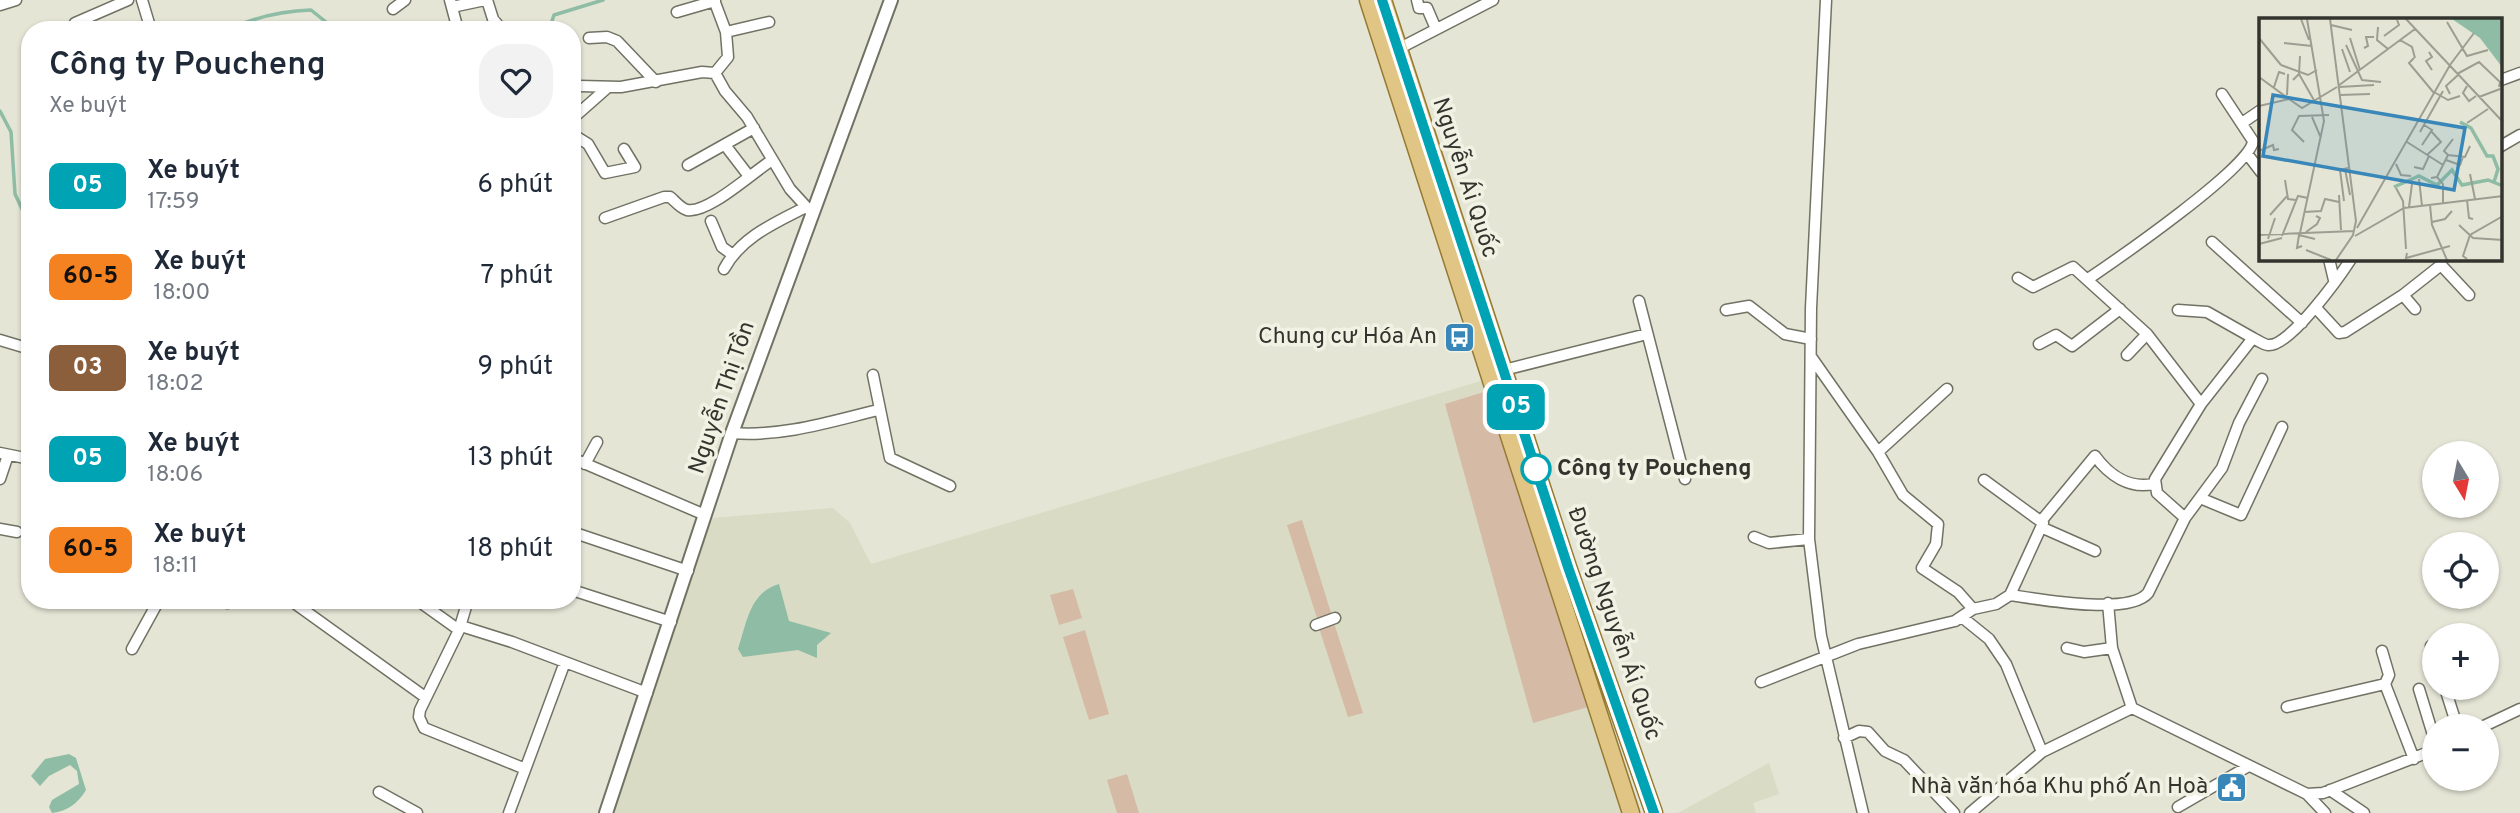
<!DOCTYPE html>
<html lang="vi">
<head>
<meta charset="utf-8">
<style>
	:root { --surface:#fff; --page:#f2f2f3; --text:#1f2937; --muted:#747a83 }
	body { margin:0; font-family:Overpass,sans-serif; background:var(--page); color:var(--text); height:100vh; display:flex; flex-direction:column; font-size:26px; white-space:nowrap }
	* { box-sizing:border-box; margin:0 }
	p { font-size:23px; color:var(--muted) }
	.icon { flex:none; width:38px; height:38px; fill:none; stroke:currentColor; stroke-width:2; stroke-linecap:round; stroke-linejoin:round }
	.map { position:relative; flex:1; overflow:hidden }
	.side { position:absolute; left:21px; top:21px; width:560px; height:588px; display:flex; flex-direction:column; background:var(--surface); border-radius:28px; box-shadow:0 2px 5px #0004 }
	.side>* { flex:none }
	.badge { padding:0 14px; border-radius:10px; font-size:24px; line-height:46px }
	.needle { width:46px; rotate:170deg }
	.tools { position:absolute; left:2422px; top:441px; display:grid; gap:14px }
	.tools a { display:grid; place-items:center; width:77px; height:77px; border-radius:50%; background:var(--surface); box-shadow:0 2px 5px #0004; font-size:35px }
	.map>.badge { position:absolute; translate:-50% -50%; box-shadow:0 0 0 4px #fff }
	.round { display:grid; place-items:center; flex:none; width:74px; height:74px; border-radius:28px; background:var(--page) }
	.head { display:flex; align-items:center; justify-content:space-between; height:119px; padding:0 28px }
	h1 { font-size:33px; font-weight:600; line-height:52px }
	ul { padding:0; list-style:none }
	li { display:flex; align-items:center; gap:21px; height:91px; padding:0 28px }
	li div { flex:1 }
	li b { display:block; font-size:26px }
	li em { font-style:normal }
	li .badge { min-width:77px; font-weight:700; text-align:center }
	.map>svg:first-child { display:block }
	.built { fill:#d9dbc4 }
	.green { fill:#d5baa5 }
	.water { fill:#8ebca5 }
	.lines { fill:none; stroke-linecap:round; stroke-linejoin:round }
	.stream { stroke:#8ebca5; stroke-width:3.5 }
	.minor-casing { stroke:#717264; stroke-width:13 }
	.tertiary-casing { stroke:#717264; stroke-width:16 }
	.primary-casing { stroke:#977a32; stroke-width:19 }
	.minor { stroke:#fff; stroke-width:10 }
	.tertiary { stroke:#fff; stroke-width:12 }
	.primary { stroke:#e1c585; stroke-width:16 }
	.line-casing { stroke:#fff; stroke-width:16 }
	.line { stroke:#00a3b4; stroke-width:10 }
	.stop-dot { fill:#fff; stroke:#00a3b4; stroke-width:3.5 }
	.labels { text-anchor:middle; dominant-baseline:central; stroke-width:7; stroke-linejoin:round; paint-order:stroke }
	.street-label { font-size:23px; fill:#33342e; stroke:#f1f2e3 }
	.poi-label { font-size:23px; fill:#33342e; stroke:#f1f2e3; text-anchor:end }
	.stop-label { font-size:23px; font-weight:bold; fill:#33342e; stroke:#f1f2e3; text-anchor:start }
	.inset-river { fill:none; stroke:#8ebca5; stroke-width:3.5 }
	.inset-road { fill:none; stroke:#9d9e92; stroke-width:2 }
	.view { fill:#3987b9; fill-opacity:0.15; stroke:#3987b9; stroke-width:3.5 }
	.inset-edge { fill:none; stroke:#33342e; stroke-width:3.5 }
</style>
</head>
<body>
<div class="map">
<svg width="2520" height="813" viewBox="0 0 2520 813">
	<rect width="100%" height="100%" fill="#e4e5d5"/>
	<path class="built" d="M1484,380L1624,813H613L711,518L833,508L850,523L871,564Z
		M1769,763L1779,794L1753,803L1756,813H1678Z"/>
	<path class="green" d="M1487,391L1588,707L1533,723L1445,404Z
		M1302,520L1332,616L1318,621L1287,525Z
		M1073,589L1082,618L1059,625L1050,595Z
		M1334,623L1363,713L1348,717L1319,628Z
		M1085,630L1109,714L1089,720L1063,637Z
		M1127,774L1139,813H1117L1107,780Z"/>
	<path class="water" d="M779,584L789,621L831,633L817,645V658L798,650L743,657L738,649C747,623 749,593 779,584Z
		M69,754L76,758L86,790C78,803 68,811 52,813L49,807L52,800L79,784L77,771L70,765L49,776L40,786L31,776L45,759Z"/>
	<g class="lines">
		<path class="stream" d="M227,30C255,17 280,11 311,10L336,30
			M549,30L554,15L603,0
			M0,111L11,132L15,194L30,226"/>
		<defs>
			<path id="minor" d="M142,0L151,30
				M450,0L458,30
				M487,0L493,19L502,30
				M714,0L726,32
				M1417,0L1419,8H1427L1436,29
				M1826,0L1811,308L1809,539L1821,636L1863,813
				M0,5L16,0
				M452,7L485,0
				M393,9L405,0
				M677,12L715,1
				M71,30L75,23L128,0
				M589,38L607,37L617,41L656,82
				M1398,49L1493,0
				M715,73L728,57L726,32L769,22
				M2501,80L2520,73
				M579,86L621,87L702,72L715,73L725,91L747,117L790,189L811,212
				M572,119L606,89
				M2242,123L2261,110
				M572,134L588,144L605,173L635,167L624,149
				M725,145L748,175
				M2501,146L2520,135
				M2248,155L2261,172
				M688,165L754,128
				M605,218L664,197H670C675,201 680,208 687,210C708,214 753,172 771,161
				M711,221L722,247L733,255
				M2212,242L2302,323
				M2329,259L2334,280
				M724,269C741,237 775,223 806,207
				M2088,279C2116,260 2251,167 2253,141L2222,94
				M2403,295L2415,309
				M1639,301L1685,479
				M2316,308L2339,333L2345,332L2403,295L2441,265L2469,295
				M1726,310L1749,306L1785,334L1811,339
				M2178,310L2207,312L2253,338L2201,404
				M2253,338C2257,340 2264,345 2268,345C2289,348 2340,276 2351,259
				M0,340L30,349
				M2039,344L2056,335L2072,346L2120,309
				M2127,355L2147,334
				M1812,358L1878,452L1903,495L1938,524L1936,544L1922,568L1958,592L1973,609
				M1504,370L1647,334
				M873,375L890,458L950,486
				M732,433C782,437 829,422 878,410
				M1878,452L1947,389
				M0,453L30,459
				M572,458L705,515
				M585,464L597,442
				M0,479L8,455
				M1984,480L2043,523L2010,595
				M2200,498L2241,515L2282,427
				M2185,518L2222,468L2239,423L2262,379
				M2042,520L2095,456C2109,475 2129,489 2153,484
				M2043,528L2095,551
				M0,529L17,532
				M572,532L688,571
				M1754,537L1769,543L1809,539
				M572,590L671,622
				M221,600L227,603
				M290,600L425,697
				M417,600L459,630
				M468,600L459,630L420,710L419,717L424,728L523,768
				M2108,603L2112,648L2132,708
				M1963,618L1989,639L2006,664L2042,752
				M1316,625L1335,618
				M461,626L512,642L647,693
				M2431,646L2434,655
				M2067,648L2084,652L2112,648
				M132,649L159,600
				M2382,651L2389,675L2385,684
				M1761,682L1858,644L1955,621L1973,609L1996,604L2010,595C2038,599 2129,616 2148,593L2185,518L2157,493L2155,479L2201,404L2147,334L2073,267L2033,287L2018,278
				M2445,688L2457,726
				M2419,689L2434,738
				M2287,707L2385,684L2414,759
				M2484,726L2520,709
				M1844,738L1859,731L1868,732L1885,751L1904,760L1954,813
				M2330,790L2364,813
				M379,792L417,813
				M2307,794L2325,813
				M2178,807L2247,767
				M509,813L565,662
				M1970,813L2042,752L2132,708L2307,794L2323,793L2434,750"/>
			<path id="tertiary" d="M606,813L732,433L891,0"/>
			<path id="primary" d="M1368,0L1631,813
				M1383,0L1568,567L1654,813"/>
		</defs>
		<use href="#minor" class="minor-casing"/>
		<use href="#tertiary" class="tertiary-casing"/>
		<use href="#primary" class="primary-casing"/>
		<use href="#minor" class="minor"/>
		<use href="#tertiary" class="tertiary"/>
		<use href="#primary" class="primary"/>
	</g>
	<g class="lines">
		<defs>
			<path id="line" d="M1382,0L1568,567L1654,813"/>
		</defs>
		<use href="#line" class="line-casing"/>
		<use href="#line" class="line"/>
	</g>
	<defs>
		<symbol id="bus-square" viewBox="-11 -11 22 22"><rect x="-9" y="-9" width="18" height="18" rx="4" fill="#3987b9" stroke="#f1f2e3"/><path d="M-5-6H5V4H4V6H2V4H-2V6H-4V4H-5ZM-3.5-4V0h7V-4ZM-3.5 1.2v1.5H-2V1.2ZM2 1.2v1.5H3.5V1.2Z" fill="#fff"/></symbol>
		<symbol id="civic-square" viewBox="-11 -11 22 22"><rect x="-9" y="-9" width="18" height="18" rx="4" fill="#3987b9" stroke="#f1f2e3"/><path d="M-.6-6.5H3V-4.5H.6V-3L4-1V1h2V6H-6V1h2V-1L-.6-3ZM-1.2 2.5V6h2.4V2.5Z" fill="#fff"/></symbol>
	</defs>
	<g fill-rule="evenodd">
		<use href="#bus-square" x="1442" y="320" width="35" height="35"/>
		<use href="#civic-square" x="2214" y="770" width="35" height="35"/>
	</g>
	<circle class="stop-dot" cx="1536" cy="469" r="14"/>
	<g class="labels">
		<g class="street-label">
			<text transform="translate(1464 178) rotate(72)">Nguyễn Ái Quốc</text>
			<text transform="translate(723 398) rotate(-71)">Nguyễn Thị Tồn</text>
			<text transform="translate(1613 624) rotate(71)">Đường Nguyễn Ái Quốc</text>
		</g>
		<g class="poi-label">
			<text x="1437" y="337">Chung cư Hóa An</text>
			<text x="2208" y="787">Nhà văn hóa Khu phố An Hoà</text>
		</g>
		<g class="stop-label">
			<text x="1557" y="469">Công ty Poucheng</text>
		</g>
	</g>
	<g transform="translate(2259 18)">
		<rect width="243" height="243" fill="#e4e5d5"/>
		<path d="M193,1H243V49L221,20Z" fill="#8ebca5"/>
		<path class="inset-river" d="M201,104L212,110L228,138H234L239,151L235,164M135,169L160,158L178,167L193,152L203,167L229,162L244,168"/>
		<path class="inset-road" d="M42,1L50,22M71,1L97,203L94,217L77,242M147,1L244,104M188,4L208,38L229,32M72,7L93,12M119,9L118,22L129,31M125,18L140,7L138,2M0,20L22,47M91,20L101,52M141,22L153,29L156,40M25,25L53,28M87,27L103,62L122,64M105,30L109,28L107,19H115M83,31L91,54M170,34L173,39L167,43L173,52M155,40L150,45L175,75M22,47L49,57L58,52M40,56L56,84M198,56L220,44L241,64L240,69M0,59L30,81M34,62L40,56L41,38M79,68L156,11M208,68L204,75L210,83L217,78M15,69L20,54L26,56M80,69L115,67M175,74L189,82L201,78M191,76L187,68L199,57M28,77L29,56M81,77L111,76M220,79L241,71M0,88L30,81L43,90L78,69M53,99L62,120M208,105L229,91M161,114L184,73M194,121L185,133L189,137L206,139L211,128M45,124L33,112L40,98L70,97M148,124L184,147M163,127L173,112L165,107M0,133L14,127L15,132L20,131M168,137L182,124L172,113M187,142L201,147L204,139M137,146L142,157L152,158M155,149L164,151L170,138M86,151L91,177M211,156L216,181M178,159L184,166V185M172,160L178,159L189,137M160,161L163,188M26,162L29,181L37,182M137,170L144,183L147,231M80,177L82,212M208,182L210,200L214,201M85,183L81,152L89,150M171,187L173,207L188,242M150,189L153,166M45,194L62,193L66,181L80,184M11,197L29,177M173,204L186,201L193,193M200,207L214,220L244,222M98,210L191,47L215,15M47,214L58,206L61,200L57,198M41,215L65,103L48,1M0,217L95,213M23,218L39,178L49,180M96,218L145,190L244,178M9,221L16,200M0,226L23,220M43,228L38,230L40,217L56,221M47,232L72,242M148,235L147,240L191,228M208,241L204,238L211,217L244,198"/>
		<path class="view" d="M14,77L206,110L195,172L4,138Z"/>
		<rect width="243" height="243" class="inset-edge"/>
	</g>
</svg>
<div class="tools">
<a><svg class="needle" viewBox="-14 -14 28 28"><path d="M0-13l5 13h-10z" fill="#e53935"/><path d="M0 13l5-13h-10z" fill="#747a83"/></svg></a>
<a><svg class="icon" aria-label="locate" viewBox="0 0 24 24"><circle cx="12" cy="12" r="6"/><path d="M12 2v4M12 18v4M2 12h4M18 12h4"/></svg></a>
<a>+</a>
<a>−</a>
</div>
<b class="badge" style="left:1516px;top:407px;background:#00a3b4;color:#fff">05</b>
<section class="side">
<div class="head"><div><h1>Công ty Poucheng</h1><p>Xe buýt</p></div><a class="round"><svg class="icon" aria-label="heart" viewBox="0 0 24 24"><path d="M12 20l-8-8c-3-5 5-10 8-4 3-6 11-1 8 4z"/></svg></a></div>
<ul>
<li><span class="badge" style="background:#00a3b4;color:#fff">05</span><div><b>Xe buýt</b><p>17:59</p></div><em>6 phút</em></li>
<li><span class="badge" style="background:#f58220;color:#111">60-5</span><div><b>Xe buýt</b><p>18:00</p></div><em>7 phút</em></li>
<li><span class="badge" style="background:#8b5e3c;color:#fff">03</span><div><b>Xe buýt</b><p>18:02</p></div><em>9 phút</em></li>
<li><span class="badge" style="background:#00a3b4;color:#fff">05</span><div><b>Xe buýt</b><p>18:06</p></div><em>13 phút</em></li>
<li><span class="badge" style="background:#f58220;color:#111">60-5</span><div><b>Xe buýt</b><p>18:11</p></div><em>18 phút</em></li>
</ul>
</section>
</div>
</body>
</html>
